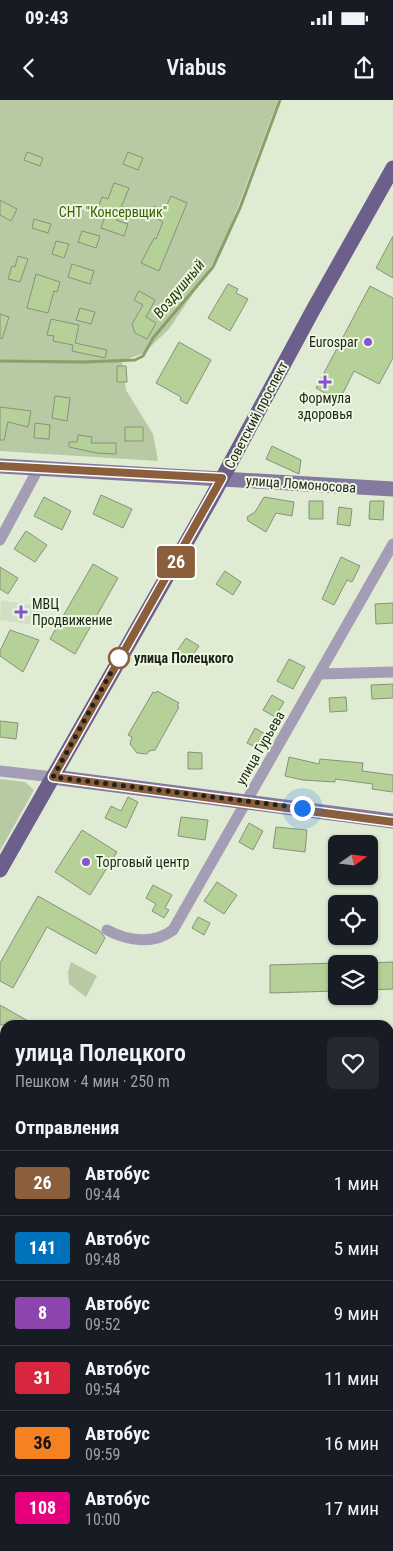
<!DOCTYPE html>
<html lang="ru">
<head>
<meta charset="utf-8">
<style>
	:root { --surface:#171b24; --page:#242831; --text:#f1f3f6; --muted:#9ea1a6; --line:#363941 }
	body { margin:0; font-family:"Roboto Condensed",sans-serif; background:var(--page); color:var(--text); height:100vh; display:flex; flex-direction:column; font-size:19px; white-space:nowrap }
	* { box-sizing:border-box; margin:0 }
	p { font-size:16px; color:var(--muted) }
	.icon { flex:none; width:28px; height:28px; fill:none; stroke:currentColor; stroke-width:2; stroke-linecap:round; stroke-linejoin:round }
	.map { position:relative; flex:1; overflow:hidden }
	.drawer { position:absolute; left:0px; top:920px; width:394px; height:531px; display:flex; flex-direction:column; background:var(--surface); border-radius:15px 15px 0 0; box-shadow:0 1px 4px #0004 }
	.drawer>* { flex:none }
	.badge { padding:0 10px; border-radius:4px; font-size:18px; line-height:32px }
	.needle { width:32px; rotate:76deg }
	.controls { position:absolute; left:328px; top:735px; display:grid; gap:10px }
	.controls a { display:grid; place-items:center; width:50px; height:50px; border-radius:8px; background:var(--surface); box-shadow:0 1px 4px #0004; font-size:25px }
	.you { position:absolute; width:25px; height:25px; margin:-12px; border:4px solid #fff; border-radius:50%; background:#1a73e8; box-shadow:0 0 0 8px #1a73e833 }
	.map>.badge { position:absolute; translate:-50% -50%; box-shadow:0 0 0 2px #fff }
	h2 { padding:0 15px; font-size:19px; line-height:45px }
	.round { display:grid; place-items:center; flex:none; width:52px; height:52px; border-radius:8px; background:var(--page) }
	.summary { display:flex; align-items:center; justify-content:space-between; height:85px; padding:0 15px }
	h1 { font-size:24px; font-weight:600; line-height:38px }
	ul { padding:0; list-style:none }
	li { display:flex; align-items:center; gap:15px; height:65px; padding:0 15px; border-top:1px solid var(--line) }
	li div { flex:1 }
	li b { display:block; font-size:19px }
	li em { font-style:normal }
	li .badge { min-width:55px; font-weight:700; text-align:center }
	.status { display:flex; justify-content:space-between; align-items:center; height:35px; padding:0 25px; background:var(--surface); direction:ltr }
	.status svg { height:14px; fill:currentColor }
	header { display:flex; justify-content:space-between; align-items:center; height:65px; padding:0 15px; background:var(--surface); font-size:22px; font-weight:600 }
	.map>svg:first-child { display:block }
	.built { fill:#d1e0c2 }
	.green { fill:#b7caa3 }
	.water { fill:#87a169 }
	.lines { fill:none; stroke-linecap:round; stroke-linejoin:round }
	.stream { stroke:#87a169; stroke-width:3 }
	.canal { stroke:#87a169; stroke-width:11 }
	.building { fill:#b6d197; stroke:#87917c }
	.street { stroke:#a49db6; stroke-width:11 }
	.secondary { stroke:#84799e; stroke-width:15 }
	.primary { stroke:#6d5f8c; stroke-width:15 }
	.line-casing { stroke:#fff; stroke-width:11 }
	.line { stroke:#8b5e3c; stroke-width:8 }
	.walk { stroke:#1e2219; stroke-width:5; stroke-dasharray:0 9 }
	.poi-dot { fill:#8555ce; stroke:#edf8e1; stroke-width:2 }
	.stop-dot { fill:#fff; stroke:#8b5e3c; stroke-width:2.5 }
	.labels { text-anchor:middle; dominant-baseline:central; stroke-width:4; stroke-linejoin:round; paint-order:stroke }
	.park-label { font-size:14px; fill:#405f05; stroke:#edf8e1 }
	.poi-label { font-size:14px; fill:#1e2219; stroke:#edf8e1; text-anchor:start }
	.street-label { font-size:14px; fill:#1e2219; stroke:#edf8e1 }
	.stop-label { font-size:14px; font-weight:bold; fill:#1e2219; stroke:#edf8e1; text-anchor:start }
	.water-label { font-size:15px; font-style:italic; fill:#2a3c12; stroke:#edf8e1 }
</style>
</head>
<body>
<div class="status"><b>09:43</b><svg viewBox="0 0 49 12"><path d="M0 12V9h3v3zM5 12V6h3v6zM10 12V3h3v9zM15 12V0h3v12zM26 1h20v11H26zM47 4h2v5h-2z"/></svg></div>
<header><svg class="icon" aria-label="back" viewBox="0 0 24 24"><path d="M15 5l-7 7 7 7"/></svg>Viabus<svg class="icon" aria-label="share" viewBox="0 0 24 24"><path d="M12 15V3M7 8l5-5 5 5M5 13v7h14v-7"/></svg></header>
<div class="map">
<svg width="393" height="1451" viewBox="0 0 393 1451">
	<rect width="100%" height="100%" fill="#e0ebd4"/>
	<path class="built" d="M1,500L43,507L40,526L0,520Z"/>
	<path class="green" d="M0,0H278L224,144L209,170L169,229L144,253L122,261L126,290L153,334L158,361L0,351Z
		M0,679L25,682L34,690L0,751Z
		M71,862L97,876L86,897L69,884L68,872Z
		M392,1049L393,1159L389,1166V1055Z
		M56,1446H266L260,1451H54Z"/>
	<path class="water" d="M393,1255V1451H330L324,1446H389V1260Z"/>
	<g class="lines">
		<path class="stream" d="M0,261L84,262L135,260L143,256L153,238L213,167L240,108L280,0"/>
		<path class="canal" d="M0,1451H1
			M237,1451L245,1446"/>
	</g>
	<path class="building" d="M27,52L43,58L40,66L24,60Z
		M128,52L143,58L138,70L123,64Z
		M114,83L129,88L116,120L128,124L124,136L101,128L107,111L98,108L102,97L108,99Z
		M171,96L187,103L159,171L141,163L154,138L156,139L163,122L151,115L154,106L164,111Z
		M0,100L17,109L11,121L0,115Z
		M34,119L51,124L48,133L32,128Z
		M82,131L100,136L96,148L78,142Z
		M393,136V178L376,168Z
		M56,141L69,144L64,158L52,154Z
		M18,156L28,159L20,182L8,179L12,166L15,167Z
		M72,164L94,171L90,184L68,177Z
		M36,174L60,182L57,192L54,191L48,213L27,208Z
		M228,184L238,189L236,193L248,199L230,231L208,218Z
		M370,186L393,198V258L379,284L354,271L339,301L316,288Z
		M139,191L155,200L146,217L156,223L147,239L135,233L132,224L143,205L134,200Z
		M80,208L95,212L91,224L76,220Z
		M0,214L9,217L2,239L0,238Z
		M51,219L79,225L75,243L107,250L105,258L72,251L73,245L53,241L54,236L47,235Z
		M179,242L211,260L187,304L180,300L181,297L156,283Z
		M117,266H126L127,282H117Z
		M55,296L70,298L67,321L52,318Z
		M0,307L31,311L28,327L8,322L4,340H0Z
		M35,323L50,325L49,339L34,338Z
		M125,327H143V341H125Z
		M78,335L92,337L91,343H116V354L97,353L69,347V342H77Z
		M272,346L301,360L299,374L266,359Z
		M101,395L132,409L123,428L93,414Z
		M44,397L71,411L62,430L34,416Z
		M264,397L294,402L292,416L276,413L266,432L248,421L247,417L255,412Z
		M309,401H323V419H309Z
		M370,401H384L383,420L369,419Z
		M339,407L352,409L350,426L337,424Z
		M26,431L47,445L35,462L14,449Z
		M341,457L360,466L352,482L347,480L334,505L322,499Z
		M93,464L118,478L75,554L50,539Z
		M0,467L18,478L8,494L0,489Z
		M225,471L241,482L233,495L216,484Z
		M393,503V523L376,524L375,504Z
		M10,530L39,540L23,572L0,556V551Z
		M186,538L199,546L190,559L177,551Z
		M289,559L305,567L293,589L277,581Z
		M393,584V598L372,599L371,585Z
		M157,591L179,603L177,606L179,607L155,650L149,651L147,654L137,653L130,644L132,637L128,635L153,592L156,593Z
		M272,595L284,602L275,617L263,610Z
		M346,597L347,611L330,612L329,598Z
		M0,621L18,623L16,639L0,637Z
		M255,628L267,635L259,649L247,643Z
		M188,652L202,653V669H188Z
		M289,657L319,664L320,659L363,663L362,671L393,675V692L372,689L373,684L335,679V682L303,680L285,676Z
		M128,697L138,702L126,728L105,718L111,706L121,711Z
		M181,717L208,720L205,740L178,736Z
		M249,723L263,731L253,750L239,742Z
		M276,727L307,730L305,752L273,748Z
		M82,730L117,752L90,795L55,772Z
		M217,782L237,795L224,814L204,801Z
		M153,785L172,795L165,808L169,810L164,818L152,811L156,804L146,798Z
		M38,796L100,831L105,838L96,854L47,827L13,888L0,881V863Z
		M198,817L210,823L204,835L192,828Z
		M393,862V889L369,890V863Z
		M336,863V891L270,893V865Z
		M0,905L35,925H0Z"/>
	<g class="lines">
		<path class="street" d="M0,440L38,369
			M320,574L393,572
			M0,671L53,677
			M107,830C128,841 153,845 173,830L393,444"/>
		<path class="secondary" d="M0,366L393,389
			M53,677L393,721"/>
		<path class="primary" d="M0,770L211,399L313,210L393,68"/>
	</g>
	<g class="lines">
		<defs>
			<path id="line" d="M0,366L222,378L53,677L393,722"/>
		</defs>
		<use href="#line" class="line-casing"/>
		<use href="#line" class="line"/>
		<path class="walk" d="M119,558L53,677L302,708"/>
	</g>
	<g class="poi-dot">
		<circle cx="368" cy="242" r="5"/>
		<path d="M322.5 274.5h5v5h5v5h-5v5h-5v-5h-5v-5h5z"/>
		<path d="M18.5 504.5h5v5h5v5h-5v5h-5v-5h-5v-5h5z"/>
		<circle cx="86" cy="762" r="5"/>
	</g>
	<circle class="stop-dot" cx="119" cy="558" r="10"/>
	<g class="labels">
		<g class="park-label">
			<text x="113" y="112">СНТ "Консервщик"</text>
		</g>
		<g class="poi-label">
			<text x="358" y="242" text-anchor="end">Eurospar</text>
			<text x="325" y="298" text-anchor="middle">Формула<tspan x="325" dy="16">здоровья</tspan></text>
			<text x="32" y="504">МВЦ<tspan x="32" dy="16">Продвижение</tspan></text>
			<text x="96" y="762">Торговый центр</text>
		</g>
		<g class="street-label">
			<text transform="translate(256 315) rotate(-62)">Советский проспект</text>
			<text transform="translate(301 384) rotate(4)">улица Ломоносова</text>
			<text transform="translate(260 648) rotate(-60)">улица Гурьева</text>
		</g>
		<g class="stop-label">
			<text x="134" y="558">улица Полецкого</text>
		</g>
		<g class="water-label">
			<text transform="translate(179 189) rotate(-50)">Воздушный</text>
		</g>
	</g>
</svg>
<div class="controls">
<a><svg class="needle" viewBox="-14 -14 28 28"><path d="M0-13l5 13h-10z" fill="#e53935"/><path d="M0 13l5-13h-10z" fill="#9ea1a6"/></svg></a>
<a><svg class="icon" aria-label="locate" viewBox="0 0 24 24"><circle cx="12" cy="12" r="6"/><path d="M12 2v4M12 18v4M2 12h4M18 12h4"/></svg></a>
<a><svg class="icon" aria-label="layers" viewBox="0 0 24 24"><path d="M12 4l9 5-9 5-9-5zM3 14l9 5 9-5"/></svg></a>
</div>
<div class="you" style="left:302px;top:708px"></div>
<b class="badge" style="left:176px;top:462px;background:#8b5e3c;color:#fff">26</b>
<section class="drawer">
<div class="summary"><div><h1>улица Полецкого</h1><p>Пешком · 4 мин · 250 m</p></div><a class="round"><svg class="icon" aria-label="heart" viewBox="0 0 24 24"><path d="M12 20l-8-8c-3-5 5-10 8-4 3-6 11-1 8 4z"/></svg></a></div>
<h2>Отправления</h2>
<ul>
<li><span class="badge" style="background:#8b5e3c;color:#fff">26</span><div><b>Автобус</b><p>09:44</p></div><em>1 мин</em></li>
<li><span class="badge" style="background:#0072bc;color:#fff">141</span><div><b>Автобус</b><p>09:48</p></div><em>5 мин</em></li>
<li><span class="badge" style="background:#8e44ad;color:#fff">8</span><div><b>Автобус</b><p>09:52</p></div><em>9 мин</em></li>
<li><span class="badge" style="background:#d7263d;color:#fff">31</span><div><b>Автобус</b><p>09:54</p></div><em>11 мин</em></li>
<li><span class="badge" style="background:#f58220;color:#111">36</span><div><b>Автобус</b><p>09:59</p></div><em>16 мин</em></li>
<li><span class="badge" style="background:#e6007e;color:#fff">108</span><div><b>Автобус</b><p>10:00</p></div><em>17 мин</em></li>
</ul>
</section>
</div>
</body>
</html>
